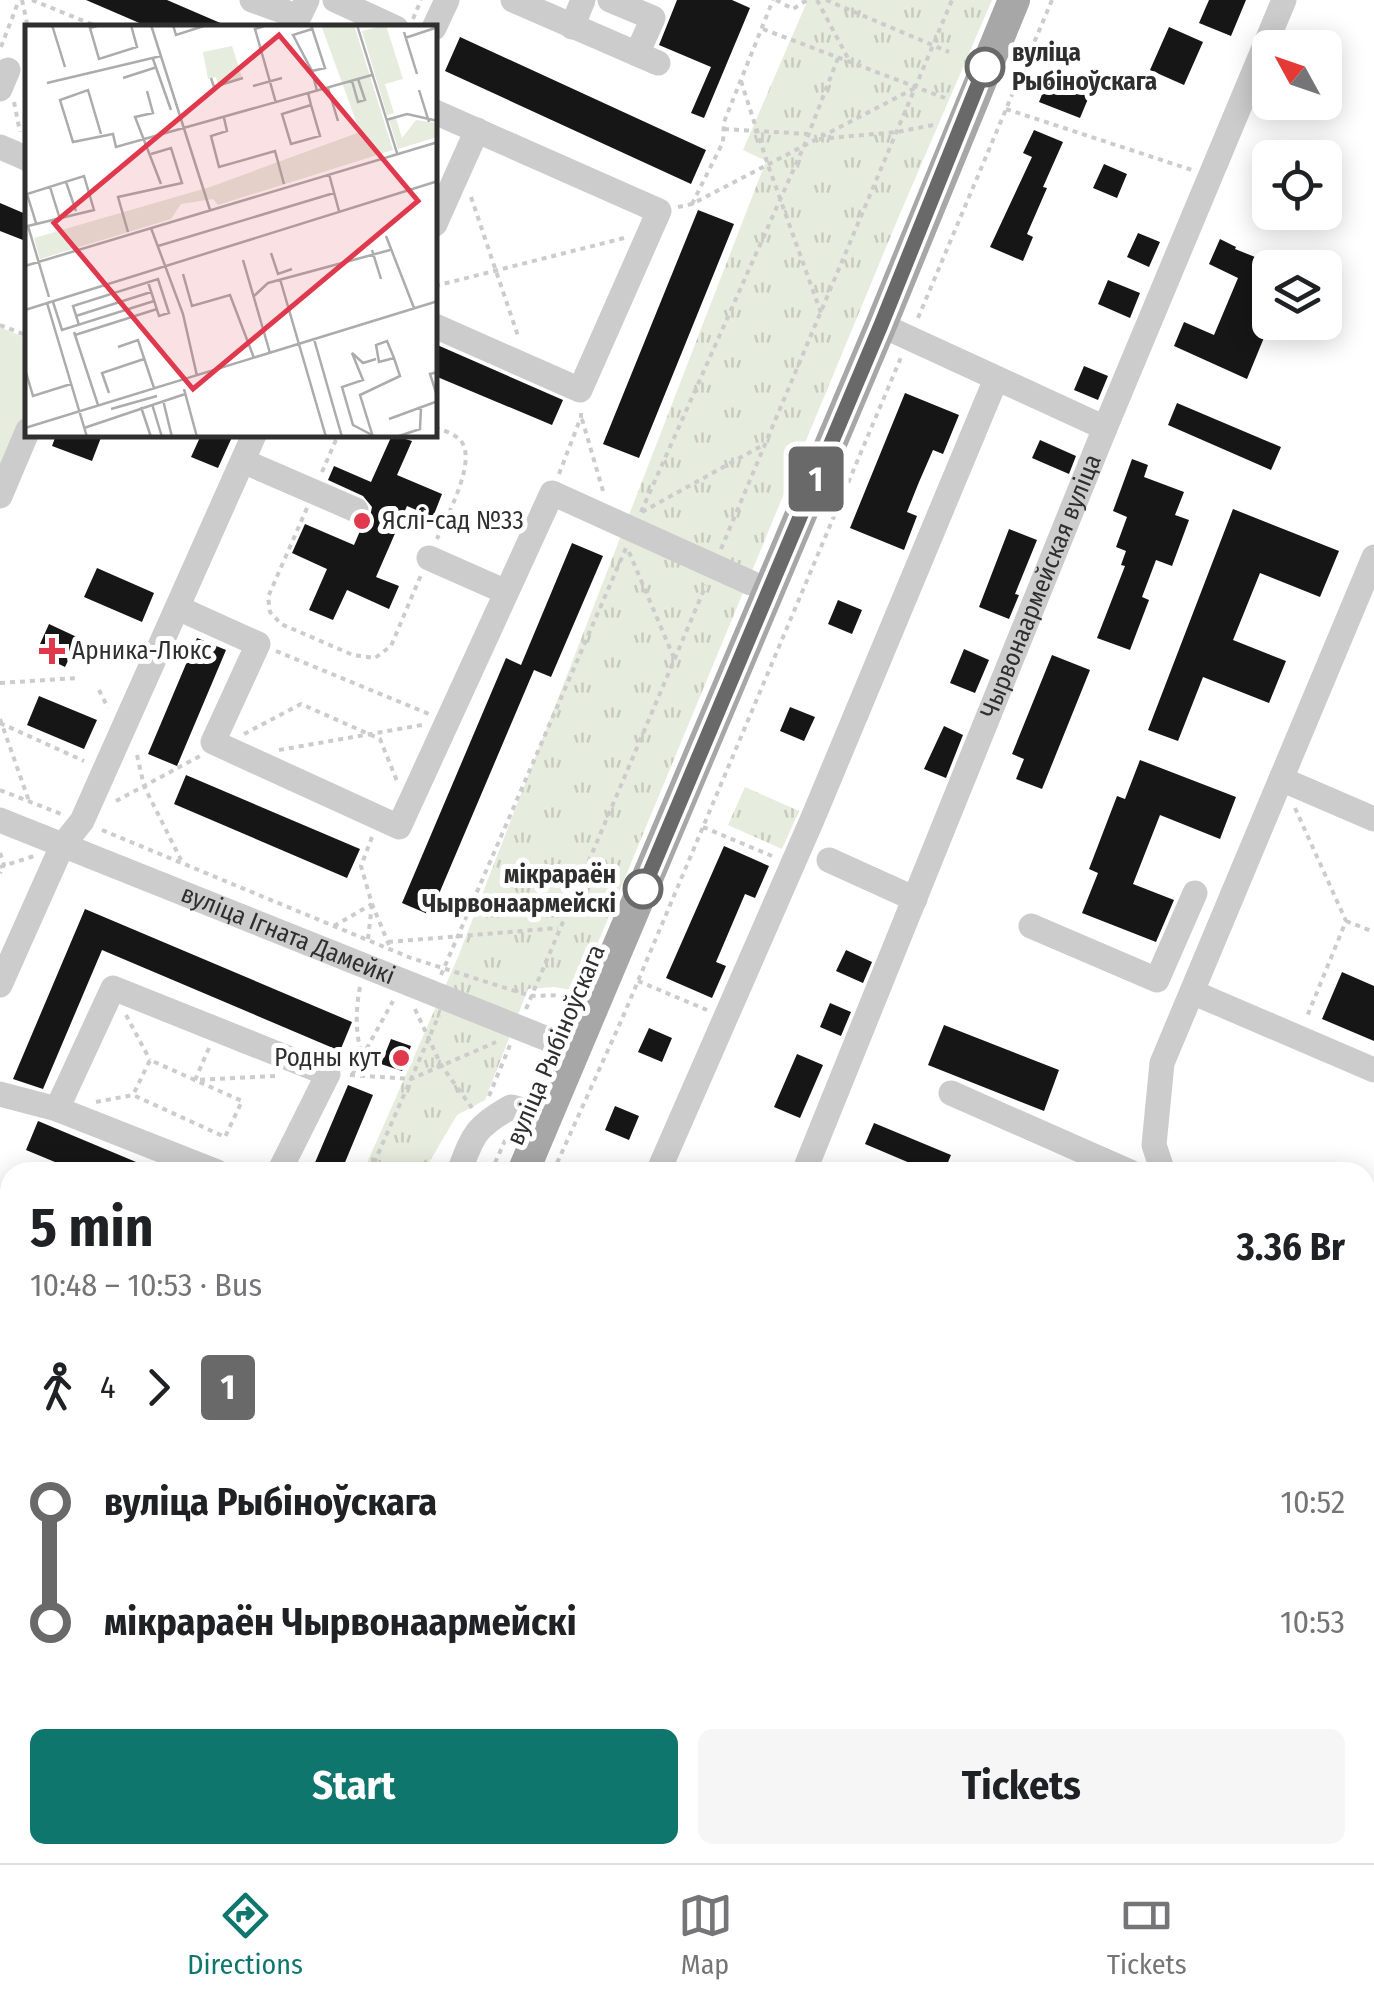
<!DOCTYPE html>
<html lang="en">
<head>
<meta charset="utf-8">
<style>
	:root { --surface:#fff; --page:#f6f6f6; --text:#202124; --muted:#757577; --line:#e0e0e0; --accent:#0f766e }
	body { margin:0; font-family:"Fira Sans Condensed",sans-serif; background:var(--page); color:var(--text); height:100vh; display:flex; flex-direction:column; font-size:38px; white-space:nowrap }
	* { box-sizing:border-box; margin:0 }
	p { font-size:32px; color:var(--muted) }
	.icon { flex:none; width:55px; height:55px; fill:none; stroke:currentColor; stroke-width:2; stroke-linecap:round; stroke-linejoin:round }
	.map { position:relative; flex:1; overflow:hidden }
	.sheet { position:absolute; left:0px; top:1162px; width:1375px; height:702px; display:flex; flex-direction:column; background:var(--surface); border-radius:30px 30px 0 0; box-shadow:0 5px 25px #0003 }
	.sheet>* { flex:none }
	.badge { padding:0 20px; border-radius:8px; font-size:35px; line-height:65px }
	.needle { width:65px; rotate:310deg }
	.fabs { position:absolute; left:1252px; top:30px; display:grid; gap:20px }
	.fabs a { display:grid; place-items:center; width:90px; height:90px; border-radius:15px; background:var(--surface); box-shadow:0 5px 25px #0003; font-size:50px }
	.map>.badge { position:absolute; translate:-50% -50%; box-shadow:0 0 0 5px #fff }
	.legs { display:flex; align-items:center; gap:15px; height:110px; padding:0 30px; font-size:32px }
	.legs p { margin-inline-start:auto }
	.headline { display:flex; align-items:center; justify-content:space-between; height:170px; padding:0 30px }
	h1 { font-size:55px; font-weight:700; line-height:75px }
	.button { display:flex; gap:20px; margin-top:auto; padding:20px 30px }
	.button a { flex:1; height:115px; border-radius:15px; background:var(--accent); color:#fff; font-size:40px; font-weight:700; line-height:115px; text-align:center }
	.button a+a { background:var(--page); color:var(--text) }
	ul { padding:0 30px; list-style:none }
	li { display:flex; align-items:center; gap:35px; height:120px; font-size:38px }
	li i { display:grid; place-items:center; width:15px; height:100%; margin:0 12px; background:currentColor }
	li i::after { content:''; width:25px; height:25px; margin:-12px; border:8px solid; border-radius:50%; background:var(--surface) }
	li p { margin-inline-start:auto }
	li:first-child i { background:linear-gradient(#0000 50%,currentColor 0) }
	li:last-child i { background:linear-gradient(currentColor 50%,#0000 0) }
	.tabs { display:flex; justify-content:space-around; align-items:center; height:140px; border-top:2px solid var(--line); background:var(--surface); font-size:28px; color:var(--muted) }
	.tabs a { display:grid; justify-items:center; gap:5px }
	.tabs .active { color:var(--accent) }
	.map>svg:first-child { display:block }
	.grass { fill:url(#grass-tufts) }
	.pitch { fill:#e6ecde }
	.building { fill:#161616 }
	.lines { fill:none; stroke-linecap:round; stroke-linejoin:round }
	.path { stroke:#ccc; stroke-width:4; stroke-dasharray:5 5; stroke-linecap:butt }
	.minor { stroke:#ccc; stroke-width:25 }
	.major { stroke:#a7a7a7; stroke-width:32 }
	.line-1-casing { stroke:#fff; stroke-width:22 }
	.line-1 { stroke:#696969; stroke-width:15 }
	.stop-1-dot { fill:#fff; stroke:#696969; stroke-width:5 }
	.poi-dot { fill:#e0384c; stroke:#fff; stroke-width:4 }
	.labels { text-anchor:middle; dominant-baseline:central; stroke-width:10; stroke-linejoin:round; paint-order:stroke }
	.stop-label { font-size:25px; font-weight:bold; fill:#2f2f2f; stroke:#fff; text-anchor:start }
	.poi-label { font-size:25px; fill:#2f2f2f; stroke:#fff; text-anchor:start }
	.street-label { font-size:25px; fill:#2f2f2f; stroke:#fff }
	.inset-road { fill:none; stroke:#acacac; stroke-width:2.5 }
	.view { fill:#e0384c; fill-opacity:0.15; stroke:#e0384c; stroke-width:5 }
	.inset-edge { fill:none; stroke:#2f2f2f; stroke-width:5 }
</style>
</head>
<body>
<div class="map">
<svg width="1374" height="1863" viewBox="0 0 1374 1863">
	<defs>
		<pattern id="grass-tufts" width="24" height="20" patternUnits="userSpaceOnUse" patternTransform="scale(2.5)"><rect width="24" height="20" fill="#e6ecde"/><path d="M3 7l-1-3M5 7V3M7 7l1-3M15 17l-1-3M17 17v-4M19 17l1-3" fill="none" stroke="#c6cbbf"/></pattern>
	</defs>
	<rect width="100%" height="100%" fill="#fff"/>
	<path class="grass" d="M800,0H992L899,216L578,991L554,987L528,989L485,1100L457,1115L427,1166L426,1172H363L458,957L766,161L743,150L806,4Z
		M745,787L799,811L782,849L728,825Z
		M64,1855H210L207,1863H61Z"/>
	<path class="pitch" d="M0,327L28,339L27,419L0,486Z"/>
	<path class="building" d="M86,0H167L232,28H151Z
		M677,0H732L750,8L704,118L691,113L711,67L659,45Z
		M1209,0H1246L1231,36L1199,23Z
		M1169,27L1203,42L1184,85L1150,70Z
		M460,37L706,150L691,184L445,71Z
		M1049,77L1090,94L1080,118L1039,102Z
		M1034,130L1063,142L1043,187L1047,188L1027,234L1033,237L1023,261L990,247L1032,157L1023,153Z
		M1104,164L1127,174L1117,198L1093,188Z
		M0,203L28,215V242L0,231Z
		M698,210L734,224L639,458L603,444Z
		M1138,233L1160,242L1149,267L1127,257Z
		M1220,239L1236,247L1235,249L1270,263V323L1247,379L1174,346L1184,322L1214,335L1238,278L1209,264Z
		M1108,280L1140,293L1130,318L1098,304Z
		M435,344L563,400L552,425L435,376Z
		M1084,366L1108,376L1098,400L1074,390Z
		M905,393L959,415L943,454L933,450L919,482L907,512L917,516L904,550L850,528Z
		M1177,403L1281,447L1271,470L1168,425Z
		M56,435H102L92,461L52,446Z
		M201,435H233L218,468L191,457Z
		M392,435L412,441L397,475L442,494L433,517L407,506L376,577L399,586L389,609L347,590L333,620L309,610L327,569L292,553L305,524L354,545L363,524L370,517L372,507L363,496L328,480L334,466L371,482Z
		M1040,440L1076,456L1069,474L1032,458Z
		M1132,459L1148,465L1144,477L1184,492L1175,515L1189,520L1172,566L1156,560L1142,597L1149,600L1130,650L1097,638L1125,566L1121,565L1126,551L1116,547L1127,517L1113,511Z
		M1233,509L1339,551L1320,597L1260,573L1233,640L1286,661L1269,703L1203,677L1178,741L1148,730Z
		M1009,529L1037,540L1015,594L1019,595L1009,619L979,607Z
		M572,543L603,556L551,677L534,670L430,915L402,903L506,658L521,665Z
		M97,568L154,593L142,622L84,597Z
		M838,600L862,610L852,634L828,624Z
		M49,624L79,638L65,667L36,653Z
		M197,638L226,650L177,766L148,754Z
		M964,649L989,660L975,693L950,683Z
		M1052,655L1090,670L1042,789L1016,779L1024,759L1012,754Z
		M39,696L97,720L84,749L27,725Z
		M790,707L815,717L804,741L780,731Z
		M944,726L963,735L946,778L924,769Z
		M1140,760L1236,797L1220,839L1160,815L1133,884L1174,900L1156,942L1082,913L1098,873L1089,869L1117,796L1125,799Z
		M186,775L360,849L347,878L174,804Z
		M724,846L769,866L755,898L745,894L716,962L726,966L712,998L666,978Z
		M85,909L352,1022L340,1051L102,950L43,1089L13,1079Z
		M846,950L872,962L863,983L836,971Z
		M1342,972L1374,986V1041L1322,1019Z
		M830,1003L851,1012L841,1036L820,1027Z
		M944,1025L1059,1070L1044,1111L928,1065Z
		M649,1028L672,1038L662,1062L638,1052Z
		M391,1039L411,1046L402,1071L381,1064Z
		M797,1054L823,1065L800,1118L774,1107Z
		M348,1085L373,1095L341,1172H311Z
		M615,1106L639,1116L629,1140L605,1130Z
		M38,1121L160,1172H79L26,1150Z
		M874,1123L951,1155L944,1172H922L924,1169L865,1144Z"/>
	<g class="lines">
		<path class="path" d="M22,0L28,28
			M32,0L101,28
			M776,0L793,9L807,0
			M817,0L850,62
			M826,0L949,52
			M413,19L421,0
			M763,29L945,98
			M1,47L19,0
			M741,81L768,165L821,313
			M14,102L20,132
			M1006,109L1192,170
			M724,129L808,134
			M819,139L897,132L938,124
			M471,197L519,339
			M692,204L723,142L724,122L773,0
			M678,207L692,204L915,88
			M435,286L624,238
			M918,318L1052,0
			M0,325L28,336
			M582,419L603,491
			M435,427C442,430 452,433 458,438C481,456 446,517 437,539
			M322,472L338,435
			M559,474L581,417V408
			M307,508L268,597L270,612L281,624L353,655L375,658L391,646L421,575
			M641,512L804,146L838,58
			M642,512L765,444
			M721,549L952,0
			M629,552L674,658
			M276,651L429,714
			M0,683L77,678
			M99,690L108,708
			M0,719L29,801
			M0,723L84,761
			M244,734L301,704L380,739L397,781
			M279,750L422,725
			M137,755L144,786L181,860
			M0,790L61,814
			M116,801L200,756
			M1295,808L1346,921L1306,1019
			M703,827L772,856
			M102,830L411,958L531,996L565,995L570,998
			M372,837L361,866L372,904L391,950
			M0,853L4,865L0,873
			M0,867L34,856
			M1346,921L1374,932
			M334,926L372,904
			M368,939L372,904
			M388,942L558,928
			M441,975L626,548
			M638,981L707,1010
			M360,987C354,1018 356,1046 369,1075
			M415,1009L441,1065L472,1108
			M526,1009L706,585
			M126,1015L150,1060
			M209,1048L195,1080L275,1076
			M350,1075L411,1079L439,1015
			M352,1075L393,1001
			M489,1096L510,1045
			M96,1102L133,1095L225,1137L242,1101L150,1060L133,1095
			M370,1172L411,1079L496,1042
			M491,1172L507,1136
			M553,1172L622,1019L902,355
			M0,1484L10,1489
			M0,1638L10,1634
			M76,1863L80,1855
			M187,1863L191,1855
			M259,1863L262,1855"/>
		<g class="minor">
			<path d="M252,0L299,17L307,0"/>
			<path d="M335,0L396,28"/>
			<path d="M513,0L658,63"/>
			<path d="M610,0L653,18L637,54"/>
			<path d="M572,27L583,0"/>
			<path d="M434,28L447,0"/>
			<path d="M0,89L8,70"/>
			<path d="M435,112L659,211L580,390L435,326"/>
			<path d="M0,147L28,159"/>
			<path d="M435,224L477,130"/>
			<path d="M881,325L1105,428"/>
			<path d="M243,461L356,510"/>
			<path d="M0,496L28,430"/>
			<path d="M429,558L506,592"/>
			<path d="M178,608L258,644L213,742L399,827L552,493L751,583"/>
			<path d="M1281,779L1374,819"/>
			<path id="s1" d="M0,820L575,1050"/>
			<path d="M829,860L915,899"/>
			<path d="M1031,926L1157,980L1195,893"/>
			<path d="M0,985L62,846L82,821L254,435"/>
			<path d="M1192,992L1374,1070"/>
			<path d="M951,1093L1130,1172"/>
			<path d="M0,1094L57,1109L217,1172"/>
			<path d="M57,1109L113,988L328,1074L279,1172"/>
			<path d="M459,1172C473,1135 475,1127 511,1107L527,1111"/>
			<path d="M658,1172L812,820L996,379"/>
			<path id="s2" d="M804,1172L1105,428L1284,0"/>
			<path d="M1163,1172L1154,1145L1162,1063L1374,557"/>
			<path d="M1365,1277L1374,1281"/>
			<path d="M1365,1398L1374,1401"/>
			<path d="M0,1573L10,1577"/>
			<path d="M1365,1689L1374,1667"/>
			<path d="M0,1697L10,1701"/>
			<path d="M0,1774L10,1750"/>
			<path d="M586,1855L606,1863"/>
			<path d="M520,1863L523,1855"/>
			<path d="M649,1863L652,1855"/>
			<path d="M717,1863L720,1855"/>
			<path d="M773,1863L777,1855"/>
			<path d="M1291,1863L1294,1855"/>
		</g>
		<path class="major" d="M523,1172L881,325L1014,0
			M225,1863L229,1855"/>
	</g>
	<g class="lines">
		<defs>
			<path id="line-1" d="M643,889L881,325L985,67"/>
		</defs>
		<use href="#line-1" class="line-1-casing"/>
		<use href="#line-1" class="line-1"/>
	</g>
	<g class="stop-1-dot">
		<circle cx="985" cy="67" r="18"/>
		<circle cx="643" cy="889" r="18"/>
	</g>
	<g class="poi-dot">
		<circle cx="362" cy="521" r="10"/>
		<path d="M47 636h10v10h10v10h-10v10h-10v-10h-10v-10h10z"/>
		<circle cx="401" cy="1058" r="10"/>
	</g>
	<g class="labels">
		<g class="stop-label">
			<text x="1012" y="53">вуліца<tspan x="1012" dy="29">Рыбіноўскага</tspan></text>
			<text x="616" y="875" text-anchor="end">мікрараён<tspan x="616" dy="29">Чырвонаармейскі</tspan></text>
		</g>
		<g class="poi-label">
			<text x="382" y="521">Яслі-сад №33</text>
			<text x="72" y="651">Арника-Люкс</text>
			<text x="381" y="1058" text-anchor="end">Родны кут</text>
		</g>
		<g class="street-label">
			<text stroke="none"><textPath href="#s2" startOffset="632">Чырвонаармейская вуліца</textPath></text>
			<text stroke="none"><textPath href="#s1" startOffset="310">вуліца Ігната Дамейкі</textPath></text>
			<text transform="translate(556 1045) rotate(-67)">вуліца Рыбіноўскага</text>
		</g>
	</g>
	<g transform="translate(25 25)">
		<rect width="412" height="412" fill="#fff"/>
		<path d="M296,0H329L368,125L193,180L188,174L156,179L146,194L15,234L9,213L185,162L335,107ZM361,0L378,54L360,59L369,88L362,90L337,6ZM371,93L377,113L391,95L412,98V112L373,124L364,95Z" fill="#e6ecde"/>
		<path d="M207,21L217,52L193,60L191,52L183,54L178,27Z" fill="#e6ecde"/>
		<path class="inset-road" d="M27,0L40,42M75,0L65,3L74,34L112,22L106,0M126,0L185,185M148,0L151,10L182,0M242,0L230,4L251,78M286,0L300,43L287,46L292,66M332,0L372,128M379,7L392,49M380,13L413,2M128,34L146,85M287,46L268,10L287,4M98,53L132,42M186,53L189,62L218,53M327,56L333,77L340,75L333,54M22,58L136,31M228,61L257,53M303,63L313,96M394,65L404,97M122,66L128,88L110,92L136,159M283,68L286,80L295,111L266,119L257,89L286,80M199,93L202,106L186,111L194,142L250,126L259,159M361,95L382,89L413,96M76,109L63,65L35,75L48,117L88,109L91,122L347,50M304,149L314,186M41,157L51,186M25,162L34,191M11,198L2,169L59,151L69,185L3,201L24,272M126,203L158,289L172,351M103,207L93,172L157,158L146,123L126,129M361,211L389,283M133,221L309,168M347,225L356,254M246,228L253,249L267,244M218,235L245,328M0,241L413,117M158,249L167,281L205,270L229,333M255,254L301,412M229,271L243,258L365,225M28,277L37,305L129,276M22,278L62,412M0,285L413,156M51,291L126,267M54,300L48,281L133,254L144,288L134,291L123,257M49,307L73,380M50,310L132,284M289,314L317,412M93,322L113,315L129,363M0,344L8,371L46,359M413,347L405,349L413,374M159,364L172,412M84,368L77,348L119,334M138,375L147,412M127,379L137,412M116,382L126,412M86,384L132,371M364,394L413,376M0,403L413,276M59,403L160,369M347,410L328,400L317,362L338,355L327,328L338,338L351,334M348,412L335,370L375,351L369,333L362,316L351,320L354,337L369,333M371,412L395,404L396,382"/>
		<path class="view" d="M254,10L393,176L168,364L29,198Z"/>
		<rect width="412" height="412" class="inset-edge"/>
	</g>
</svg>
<div class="fabs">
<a><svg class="needle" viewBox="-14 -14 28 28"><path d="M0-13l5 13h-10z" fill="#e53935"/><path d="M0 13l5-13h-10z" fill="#757577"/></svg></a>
<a><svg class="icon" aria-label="locate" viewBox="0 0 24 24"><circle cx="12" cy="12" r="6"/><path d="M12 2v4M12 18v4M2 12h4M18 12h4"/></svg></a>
<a><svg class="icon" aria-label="layers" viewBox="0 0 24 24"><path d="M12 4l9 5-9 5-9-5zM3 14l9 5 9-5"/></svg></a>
</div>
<b class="badge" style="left:816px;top:479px;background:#696969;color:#fff">1</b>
<section class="sheet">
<div class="headline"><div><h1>5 min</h1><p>10:48 – 10:53 · Bus</p></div><b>3.36 Br</b></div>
<div class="legs"><svg class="icon" aria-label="walk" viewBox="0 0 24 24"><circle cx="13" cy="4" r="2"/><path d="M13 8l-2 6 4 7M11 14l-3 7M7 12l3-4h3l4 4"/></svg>4<svg class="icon" aria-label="forward" viewBox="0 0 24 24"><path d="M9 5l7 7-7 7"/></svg><b class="badge" style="background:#696969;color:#fff">1</b></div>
<ul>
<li><i style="color:#696969"></i><b>вуліца Рыбіноўскага</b><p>10:52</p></li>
<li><i style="color:#696969"></i><b>мікрараён Чырвонаармейскі</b><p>10:53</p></li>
</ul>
<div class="button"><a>Start</a><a>Tickets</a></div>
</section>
</div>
<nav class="tabs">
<a class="active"><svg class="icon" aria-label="directions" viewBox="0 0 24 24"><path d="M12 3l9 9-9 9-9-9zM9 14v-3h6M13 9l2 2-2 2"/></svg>Directions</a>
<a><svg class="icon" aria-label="map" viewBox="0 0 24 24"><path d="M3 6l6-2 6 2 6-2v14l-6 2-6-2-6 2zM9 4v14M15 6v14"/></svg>Map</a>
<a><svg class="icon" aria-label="tickets" viewBox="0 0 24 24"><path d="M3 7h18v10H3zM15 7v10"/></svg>Tickets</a>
</nav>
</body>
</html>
